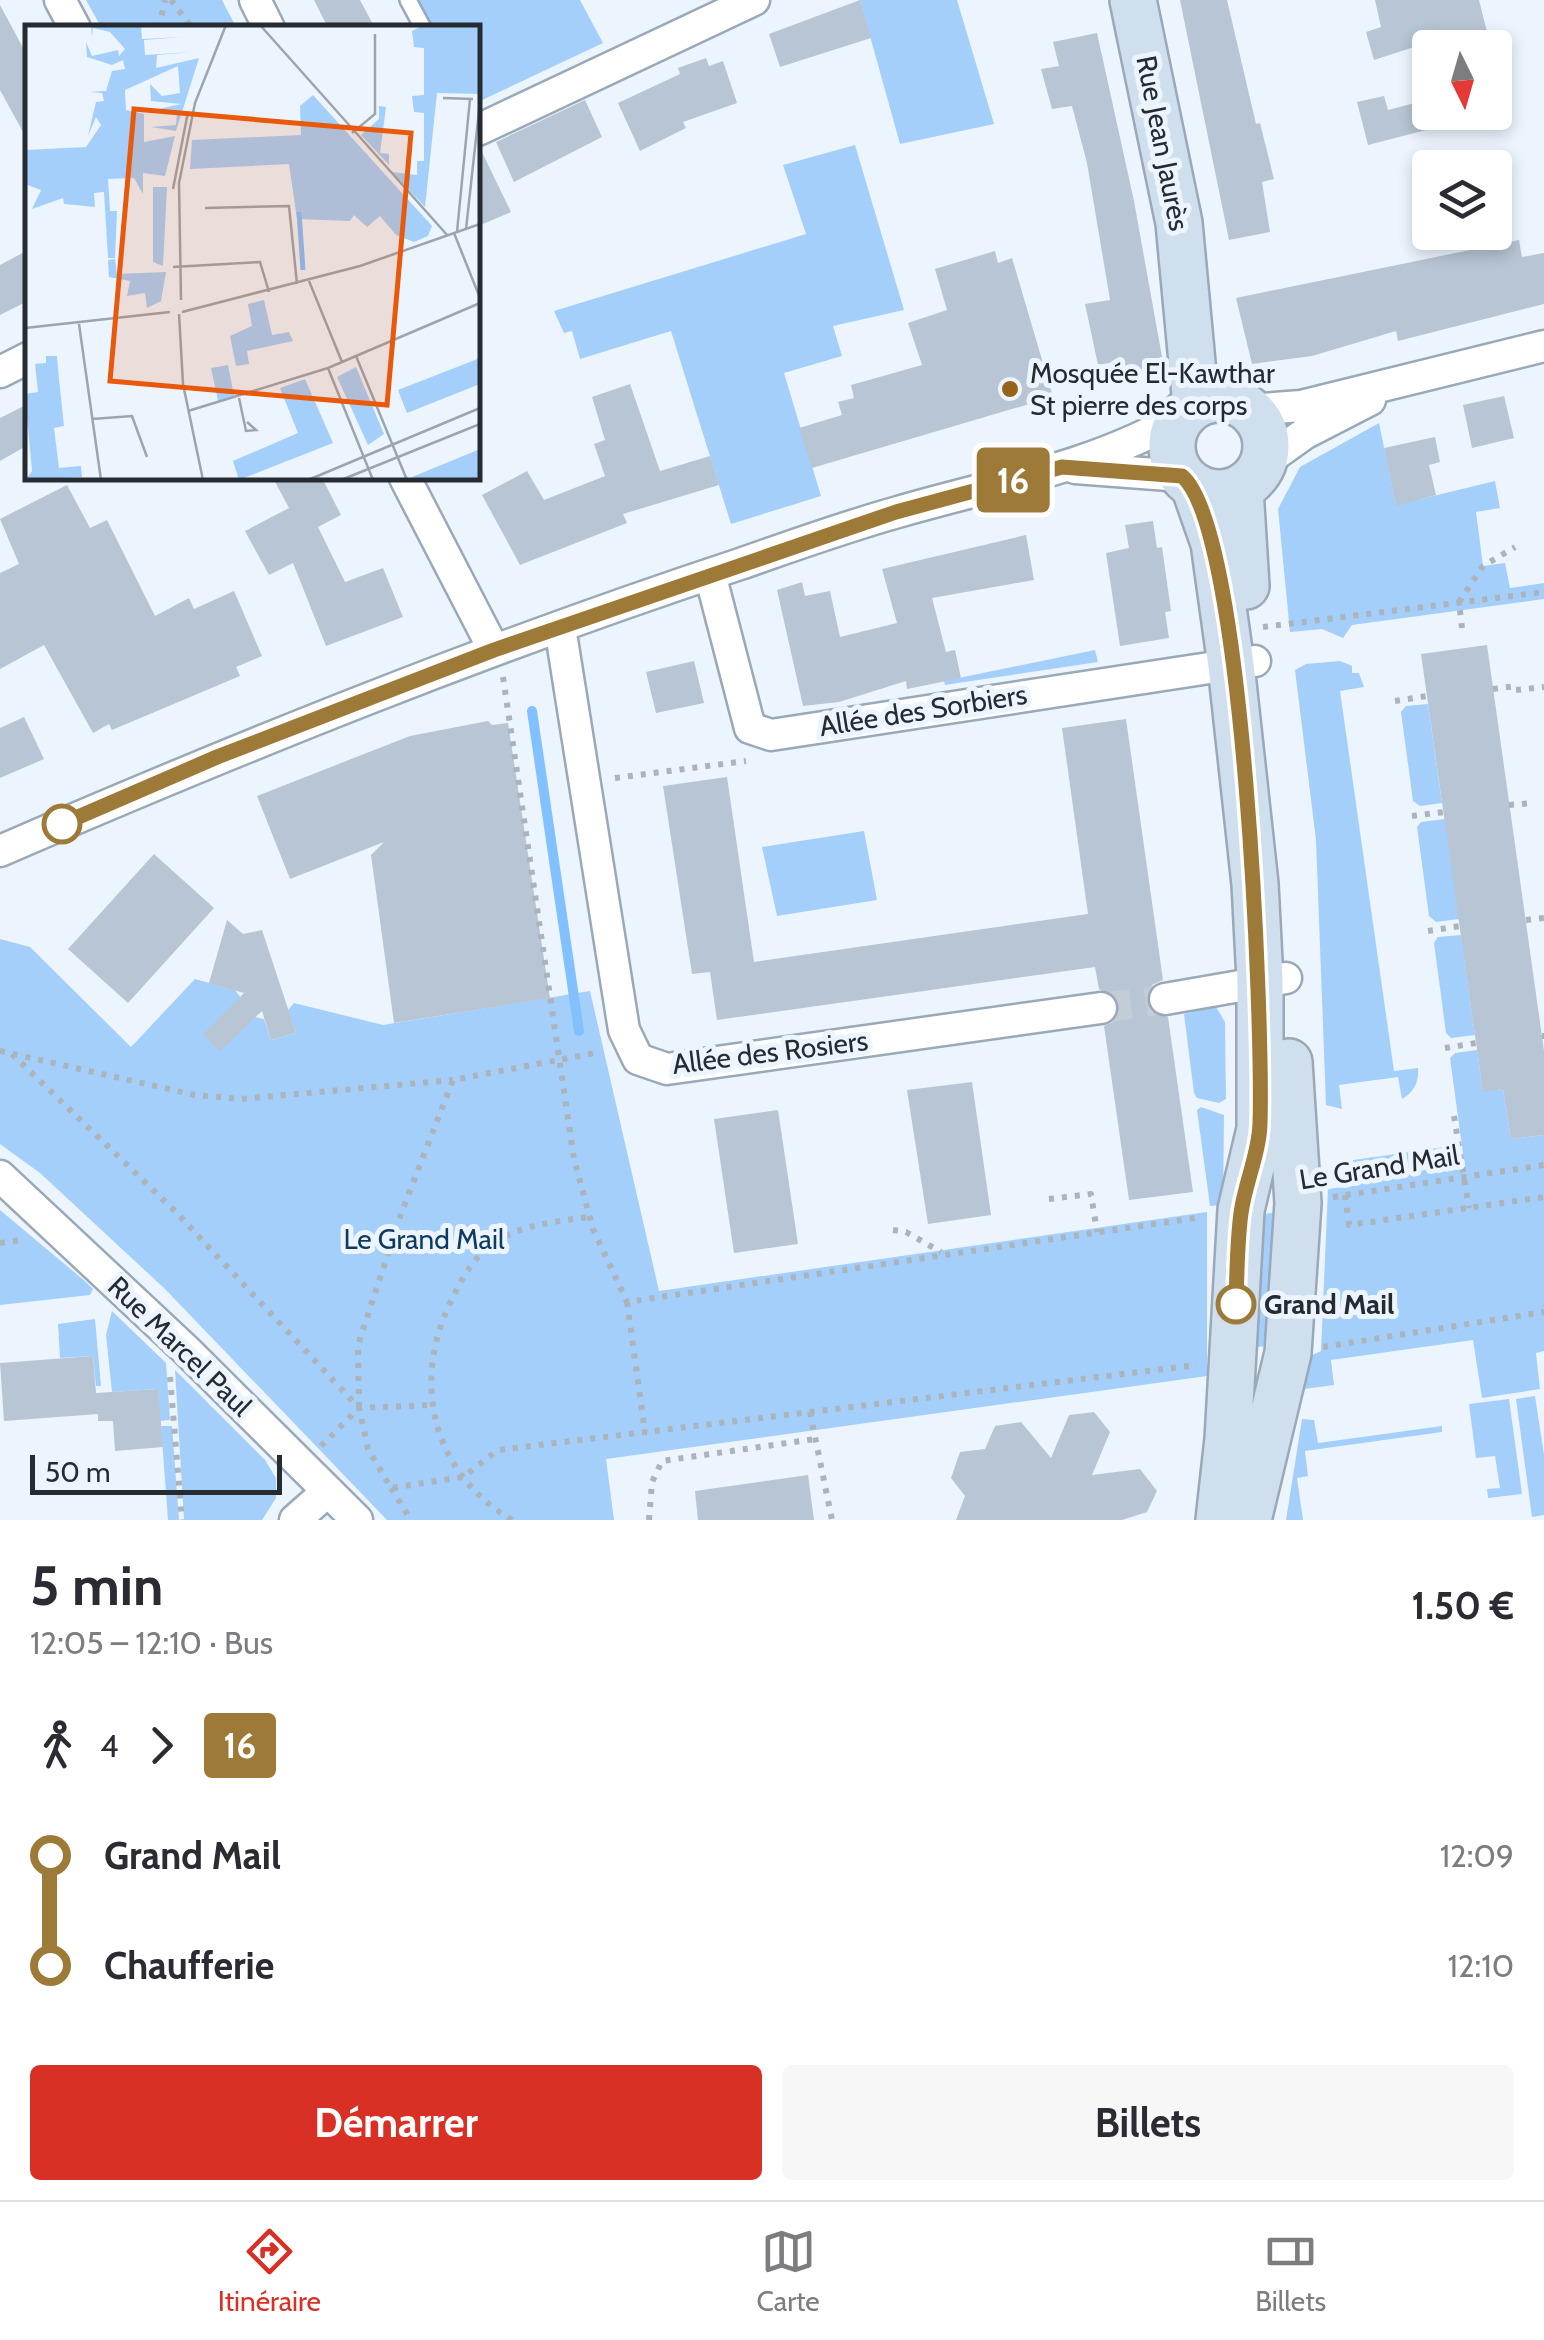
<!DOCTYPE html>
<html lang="fr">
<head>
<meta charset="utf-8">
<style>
	:root { --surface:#fff; --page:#f7f7f7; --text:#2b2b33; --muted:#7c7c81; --line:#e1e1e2; --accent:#d93025 }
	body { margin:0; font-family:Cabin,sans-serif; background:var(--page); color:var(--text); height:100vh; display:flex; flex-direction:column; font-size:38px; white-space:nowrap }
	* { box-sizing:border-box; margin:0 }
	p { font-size:32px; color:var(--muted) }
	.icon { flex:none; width:55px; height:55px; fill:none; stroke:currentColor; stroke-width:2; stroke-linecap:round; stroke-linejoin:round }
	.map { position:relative; height:1520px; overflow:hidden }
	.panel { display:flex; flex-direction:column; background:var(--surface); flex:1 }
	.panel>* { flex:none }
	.badge { padding:0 20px; border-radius:8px; font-size:35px; line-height:65px }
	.needle { width:65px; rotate:175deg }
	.controls { position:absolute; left:1412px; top:30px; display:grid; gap:20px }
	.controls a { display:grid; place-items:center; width:100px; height:100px; border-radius:10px; background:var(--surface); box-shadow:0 5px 15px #0003; font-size:50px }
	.scale { position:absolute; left:30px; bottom:25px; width:252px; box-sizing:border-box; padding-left:10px; border:5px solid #262b31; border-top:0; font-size:28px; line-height:35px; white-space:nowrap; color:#262b31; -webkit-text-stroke:8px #ecf5fe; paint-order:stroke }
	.map>.badge { position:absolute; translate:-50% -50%; box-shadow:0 0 0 5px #fff }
	.legs { display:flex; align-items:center; gap:15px; height:110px; padding:0 30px; font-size:32px }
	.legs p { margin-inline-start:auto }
	.summary { display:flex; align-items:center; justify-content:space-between; height:170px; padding:0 30px }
	h1 { font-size:55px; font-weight:700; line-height:75px }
	.button { display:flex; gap:20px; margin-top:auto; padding:20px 30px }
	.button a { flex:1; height:115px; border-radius:10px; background:var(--accent); color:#fff; font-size:40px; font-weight:700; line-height:115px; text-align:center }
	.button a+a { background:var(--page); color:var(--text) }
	ul { padding:0 30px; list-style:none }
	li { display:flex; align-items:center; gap:35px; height:110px; font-size:38px }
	li i { display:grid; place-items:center; width:15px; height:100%; margin:0 12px; background:currentColor }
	li i::after { content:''; width:25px; height:25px; margin:-12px; border:8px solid; border-radius:50%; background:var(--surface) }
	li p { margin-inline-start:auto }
	li:first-child i { background:linear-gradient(#0000 50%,currentColor 0) }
	li:last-child i { background:linear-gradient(currentColor 50%,#0000 0) }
	.tab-bar { display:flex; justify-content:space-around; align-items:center; height:140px; border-top:2px solid var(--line); background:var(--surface); font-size:28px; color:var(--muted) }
	.tab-bar a { display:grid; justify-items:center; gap:5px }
	.tab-bar .active { color:var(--accent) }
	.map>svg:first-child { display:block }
	.green { fill:#a5cffb }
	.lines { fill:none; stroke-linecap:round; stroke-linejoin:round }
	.stream { stroke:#83c0ff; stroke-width:10 }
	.building { fill:#b7c5d4 }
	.street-tunnel { stroke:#c4cdd5; stroke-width:30; stroke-dasharray:30 15; stroke-linecap:butt }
	.lane-casing { stroke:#9aa8b7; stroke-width:20 }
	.street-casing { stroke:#9aa8b7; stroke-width:35 }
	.secondary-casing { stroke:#9aa8b7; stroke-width:50 }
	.path { stroke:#abb3bb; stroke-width:6; stroke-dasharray:5 8; stroke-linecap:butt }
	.lane { stroke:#fff; stroke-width:15 }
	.street { stroke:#fff; stroke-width:30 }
	.secondary { stroke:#d0dfee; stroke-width:45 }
	.line-1-casing { stroke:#fff; stroke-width:22 }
	.line-1 { stroke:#9e7a38; stroke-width:15 }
	.poi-dot { fill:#976319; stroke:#ecf5fe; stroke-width:4 }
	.stop-1-dot { fill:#fff; stroke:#9e7a38; stroke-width:5 }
	.labels { text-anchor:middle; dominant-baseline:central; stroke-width:10; stroke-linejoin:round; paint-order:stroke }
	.street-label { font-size:28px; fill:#262b31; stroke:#ecf5fe }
	.poi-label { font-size:28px; fill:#262b31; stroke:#ecf5fe; text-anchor:start }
	.park-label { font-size:28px; fill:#0f3b63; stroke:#ecf5fe }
	.stop-label { font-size:28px; font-weight:bold; fill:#262b31; stroke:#ecf5fe; text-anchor:start }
	.inset-river { fill:none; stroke:#83c0ff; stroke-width:5 }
	.inset-road { fill:none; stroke:#9da4ac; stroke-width:2.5 }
	.view { fill:#e8590c; fill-opacity:0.15; stroke:#e8590c; stroke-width:5 }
	.inset-edge { fill:none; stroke:#262b31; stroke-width:5 }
</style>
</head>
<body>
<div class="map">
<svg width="1544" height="1520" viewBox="0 0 1544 1520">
	<rect width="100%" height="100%" fill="#ecf5fe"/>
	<path class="green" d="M86,0H222L236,27H101Z
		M406,0H580L603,43L478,102V28L421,27Z
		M860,0H957L994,124L900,144Z
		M855,145L904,310L833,326L842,356L784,373L821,496L731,524L671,331L580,359L572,331L564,333L554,311L806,234L783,165Z
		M1379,423L1396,505L1495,481L1500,508L1476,512L1483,566L1505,563L1510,588L1544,583V599L1352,625L1343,638L1322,629L1290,632L1278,509L1300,467Z
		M1095,650L1098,662L945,685L944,681Z
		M1340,661L1352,666V673H1359L1364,687L1340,691L1394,1071L1418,1068C1419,1082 1414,1092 1402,1099L1398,1077L1339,1085L1342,1109L1326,1105L1316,840L1295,670L1306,664Z
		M1428,704L1442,803L1420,806L1413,801L1401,712L1406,706Z
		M1445,819L1459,919L1436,922L1429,916L1417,827L1421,822Z
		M864,831L877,900L777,916L762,847Z
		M1461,935L1475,1035L1451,1038L1446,1033L1434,943L1438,937Z
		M0,939L30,947L131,1047L195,979L235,990L255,1017L264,1019L271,1040L296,1033L288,1010L294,1003L383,1025L590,991L659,1291L1207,1212V1376L606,1459L614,1520H387L165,1289L40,1173L0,1144Z
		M1216,1007L1225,1022L1226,1099L1219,1103L1197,1098L1194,1093L1184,1014Z
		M1477,1050L1483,1091L1503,1089L1511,1139L1544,1135V1351L1536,1353L1540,1389L1482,1398L1473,1340L1331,1360L1334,1385L1304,1389L1308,1357L1321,1351L1328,1189L1343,1187L1340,1162L1451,1146L1455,1169L1465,1168L1450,1058L1455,1053Z
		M1201,1107L1224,1115L1223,1205L1210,1206L1197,1110Z
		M0,1210L86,1282L93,1289L90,1295L0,1305Z
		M1289,1211L1279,1344L1244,1349L1255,1215Z
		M112,1311L166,1363L170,1420L160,1421L158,1389L112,1392L106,1335Z
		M95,1319L101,1386H96L93,1356L60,1358L58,1324Z
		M175,1370L265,1460L276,1478V1498L262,1520H184Z
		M1535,1396L1544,1455V1515L1532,1517L1516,1399Z
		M1509,1399L1522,1494L1488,1498L1487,1489L1500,1488L1495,1456L1476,1458L1469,1404Z
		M1302,1419L1314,1420L1318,1443L1442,1426V1432L1305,1451L1308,1476L1297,1478L1303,1520H1286Z
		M161,1426H172L179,1520H168Z"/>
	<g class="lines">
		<path class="stream" d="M532,711L579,1031"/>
	</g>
	<path class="building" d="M314,0H360L375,28H328Z
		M860,0L871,38L780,67L769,34Z
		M1180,0H1227L1256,124L1260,123L1274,179L1262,182L1270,232L1229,240Z
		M1375,0H1479L1491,48H1464L1460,32L1374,60L1366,32L1381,27Z
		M0,5L28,57V141L0,90Z
		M1097,33L1134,201L1164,368L1122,377L1119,361L1098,365L1085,304L1110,300L1087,163L1072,106L1052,109L1041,69L1059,66L1053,42Z
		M706,58L709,66L723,61L737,103L683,122L686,128L640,151L618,103L680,74L678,68Z
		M1384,96L1388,110L1430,99V129L1368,145L1357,102Z
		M585,100L602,137L514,182L496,142Z
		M480,148L511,212L478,226V149Z
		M1519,240L1522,257L1544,253V304L1398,341L1396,331L1312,356L1252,364L1236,298Z
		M28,250V301L0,315V265Z
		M995,251L998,263L1012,258L1053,397L812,468L799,428L842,415L838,402L854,398L851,385L922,365L908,323L947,310L935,269Z
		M630,384L660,471L710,456L719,485L623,514L627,523L520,565L482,495L527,471L544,500L605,476L594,444L605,440L592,397Z
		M1504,396L1514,438L1472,448L1463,405Z
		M28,404V445L0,461V418Z
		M1435,437L1440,462L1429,465L1436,495L1396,506L1384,448Z
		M273,478H322L341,515L318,527L345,582L383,568L403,617L326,646L293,563L269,575L245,531L289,508Z
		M67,485L90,528L107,520L155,616L189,598L194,609L234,591L262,656L236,667L240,676L112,730L109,724L93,733L44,645L0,669V573L19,564L0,519Z
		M1153,521L1157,548L1162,547L1171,611L1165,612L1169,638L1120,646L1106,553L1129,548L1125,525Z
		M1026,535L1034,580L932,598L946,652L955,650L961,678L907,689L906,681L839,702L803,706L777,590L802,582L805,596L830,591L840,637L897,623L882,569Z
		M1487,645L1544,1051V1135L1511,1139L1503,1089L1483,1092L1421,654Z
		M694,661L704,703L656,713L646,672Z
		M24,717L44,759L0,778V728Z
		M1126,719L1163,980L1152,985L1146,1001L1151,1012L1168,1017L1193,1192L1129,1200L1104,1026L1113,1022L1120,1006L1115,996L1099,989L1095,967L717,1020L710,972L692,974L663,786L727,777L754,962L1088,914L1062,728Z
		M488,721L492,725L508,723L550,998L394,1023L371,855L384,842L290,879L257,796L410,736Z
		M154,854L214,908L128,1003L68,949Z
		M227,920L243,934L262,930L296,1033L271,1040L262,1011L220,1051L203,1034L244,993L209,983Z
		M972,1082L991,1215L928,1224L907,1090Z
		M778,1110L798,1244L734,1253L714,1119Z
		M93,1356L96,1393L158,1389L163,1447L115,1451L113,1421H98V1414L4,1421L0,1363Z
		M1094,1412L1110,1432L1092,1475L1140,1469L1157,1491L1147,1512L1122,1520H956L965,1496L951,1478L960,1452L985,1449L995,1426L1021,1422L1051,1458L1069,1415Z
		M808,1475L814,1520H698L695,1491Z"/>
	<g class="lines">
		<path class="street-tunnel" d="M1101,1008L1165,999"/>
		<defs>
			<path id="lane" d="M408,0L423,28"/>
			<path id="street" d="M60,0L75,28
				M255,0L269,28
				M478,130L754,0
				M0,372L28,358
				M1249,410L1301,406L1544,346
				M1262,464L1304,434L1370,400
				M1075,468L1182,476
				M405,478L494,650
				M710,574L750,728L771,735L1255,661
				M560,627L624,1030L638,1059L667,1069L1101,1008
				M0,851C243,746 488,647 740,564C792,546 844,527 898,512C994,484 1096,467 1183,415
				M1165,999L1286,978
				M0,1176L186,1350L357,1520
				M295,1520L328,1491"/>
			<path id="secondary" d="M1133,0L1179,223L1196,405
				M1172 446a47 47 0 1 1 94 0a47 47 0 1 1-94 0Z
				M1194,486L1214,543L1231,665L1255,884L1260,980V1129L1241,1210L1228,1439L1219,1520
				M1240,489L1246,586
				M1248,1520L1288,1353L1298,1203L1289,1062"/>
		</defs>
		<use href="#lane" class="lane-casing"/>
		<use href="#street" class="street-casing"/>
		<use href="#secondary" class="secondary-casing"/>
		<path class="path" d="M171,0L192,28
			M159,28L165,0
			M1263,627L1544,592
			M1462,628L1459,602L1483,566L1515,547
			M503,677L574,1159L593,1229L627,1302L1202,1217
			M1493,689L1516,686
			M1516,690L1544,687
			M1395,701L1427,696
			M615,778L746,761
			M1509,805L1533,803
			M1412,816L1444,812
			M1526,920L1544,918
			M1428,931L1460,926
			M1542,1036H1544
			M1445,1048L1476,1043
			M0,1051L195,1095L241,1099L453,1080
			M12,1054L175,1211L359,1408L430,1405
			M1454,1116L1469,1208
			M1345,1195L1349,1225L1544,1197
			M1333,1197L1544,1165
			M1049,1199L1091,1194L1097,1232
			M893,1230L906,1232L941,1252
			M0,1243L23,1240
			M627,1302L645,1432
			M1323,1347L1544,1312
			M170,1377L182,1520
			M359,1407L358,1345L402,1211L453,1080L600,1052
			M810,1412L832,1520
			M321,1446L359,1408L368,1449L391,1488L463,1477L498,1450L1197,1365
			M391,1488L411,1520
			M512,1520C431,1472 411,1381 452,1299C463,1276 477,1252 500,1239C527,1224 559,1221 589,1217
			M649,1520L652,1482L662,1461L815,1439"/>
		<use href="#lane" class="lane"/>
		<use href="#street" class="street"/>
		<use href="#secondary" class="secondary"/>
	</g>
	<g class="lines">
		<defs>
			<path id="line-1" d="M62,824L217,757L494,650L896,512L1062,467L1182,476C1245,528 1263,1025 1260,1124C1259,1154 1245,1183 1241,1213C1237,1243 1237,1273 1236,1304"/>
		</defs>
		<use href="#line-1" class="line-1-casing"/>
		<use href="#line-1" class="line-1"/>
	</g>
	<circle class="poi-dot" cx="1010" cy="389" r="10"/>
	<g class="stop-1-dot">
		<circle cx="62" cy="824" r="18"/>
		<circle cx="1236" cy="1304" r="18"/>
	</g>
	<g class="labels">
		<g class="street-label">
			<text transform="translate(1163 143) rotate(79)">Rue Jean Jaurès</text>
			<text transform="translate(923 710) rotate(-9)">Allée des Sorbiers</text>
			<text transform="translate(770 1052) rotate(-7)">Allée des Rosiers</text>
			<text transform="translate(1379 1167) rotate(-9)">Le Grand Mail</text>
			<text transform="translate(180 1346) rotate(44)">Rue Marcel Paul</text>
		</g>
		<g class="poi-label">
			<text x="1030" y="373">Mosquée El-Kawthar<tspan x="1030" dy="32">St pierre des corps</tspan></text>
		</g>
		<g class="park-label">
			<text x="424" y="1239">Le Grand Mail</text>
		</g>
		<g class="stop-label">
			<text x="1264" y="1304">Grand Mail</text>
		</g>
	</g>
	<g transform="translate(25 25)">
		<rect width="455" height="455" fill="#ecf5fe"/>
		<path d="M66,0H116L117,14L157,12L119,15L120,30L167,27L132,30L131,43L174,33L151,106L126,102L151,100L152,86H125L156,79L126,76L125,59L137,71L155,68L153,41L100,65L101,85L119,89V117L150,111L140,151L118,148V169L109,153L83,154L85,186H92L90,233H83L79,167L69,168L70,182L39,179L38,173L7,184L16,165L0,159V125L61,122L76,100L71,92L63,111L71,77L79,76L77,68L64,67L81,66L87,46L100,44L98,35L87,40L62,32L61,17L67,31L93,25L94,31L100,24L85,7L68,3L67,12ZM399,0H455V69L412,68L400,182L367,147L392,150V136H399V88L389,87L387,71L399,70V23L389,22L387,6ZM288,70L407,201L403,211L389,217L371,210L355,191L342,202L329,190L325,196L272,194L264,139L165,144L167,115L276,110L275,81ZM354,81L361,82L355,128L364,129V140L336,110L354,94ZM128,162H142L138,241L128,237ZM90,234L92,249L141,247L136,276L122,283L120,268L102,271L105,256L84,252L83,235ZM239,275L247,310L264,307L268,316L222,326L224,339L211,341L205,311L227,301L223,279ZM21,331H32L34,354L39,401L29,403L34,443L56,441L57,452L0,455L7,446L0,369L13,367L10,339L21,338ZM455,333V359L382,388L373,365ZM203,340L209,371L193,376L186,343ZM331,342L359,409L343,420L312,352ZM280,354L308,418L214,455L208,436L273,408L255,363ZM455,424V455H388L387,452Z" fill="#a5cffb"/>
		<path class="inset-river" d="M274,187L278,245"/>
		<path class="inset-road" d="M235,0L423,211M418,73L448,74M327,108L350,89V9M148,164L163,87M180,183L264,181L272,259M441,204L455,77M432,207L445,74M429,208L455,273M148,242L235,237L244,267M284,256L317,337M156,275L154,158L170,78L201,0M157,287L335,241L455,199M154,289L158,359L178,455M54,299L76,455M0,303L145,287M331,331L382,455M303,343L348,455M214,373L221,406L231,405L222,397M163,386L303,343L455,278M67,394L107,391L122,432M283,455L455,383M316,455L455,399"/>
		<path class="view" d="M109,84L386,108L362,380L85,356Z"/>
		<rect width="455" height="455" class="inset-edge"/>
	</g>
</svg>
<div class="controls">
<a><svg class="needle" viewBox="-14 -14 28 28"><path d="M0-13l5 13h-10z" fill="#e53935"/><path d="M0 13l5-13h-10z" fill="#7c7c81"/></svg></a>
<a><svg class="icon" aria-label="layers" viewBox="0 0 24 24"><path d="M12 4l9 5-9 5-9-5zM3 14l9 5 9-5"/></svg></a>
</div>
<div class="scale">50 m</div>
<b class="badge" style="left:1013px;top:480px;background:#9e7a38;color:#fff">16</b>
</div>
<section class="panel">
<div class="summary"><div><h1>5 min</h1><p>12:05 – 12:10 · Bus</p></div><b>1.50 €</b></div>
<div class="legs"><svg class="icon" aria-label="walk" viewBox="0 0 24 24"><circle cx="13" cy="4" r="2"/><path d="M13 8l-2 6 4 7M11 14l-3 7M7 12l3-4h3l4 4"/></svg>4<svg class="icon" aria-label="forward" viewBox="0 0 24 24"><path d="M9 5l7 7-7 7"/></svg><b class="badge" style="background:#9e7a38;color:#fff">16</b></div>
<ul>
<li><i style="color:#9e7a38"></i><b>Grand Mail</b><p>12:09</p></li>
<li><i style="color:#9e7a38"></i><b>Chaufferie</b><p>12:10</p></li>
</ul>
<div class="button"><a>Démarrer</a><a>Billets</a></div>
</section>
<nav class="tab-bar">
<a class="active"><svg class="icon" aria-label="directions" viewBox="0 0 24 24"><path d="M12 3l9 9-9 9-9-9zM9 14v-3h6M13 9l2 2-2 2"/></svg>Itinéraire</a>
<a><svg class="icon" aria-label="map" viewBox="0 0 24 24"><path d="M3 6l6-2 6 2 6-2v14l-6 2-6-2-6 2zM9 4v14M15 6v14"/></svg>Carte</a>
<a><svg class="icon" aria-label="tickets" viewBox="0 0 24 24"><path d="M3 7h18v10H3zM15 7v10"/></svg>Billets</a>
</nav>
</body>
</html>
